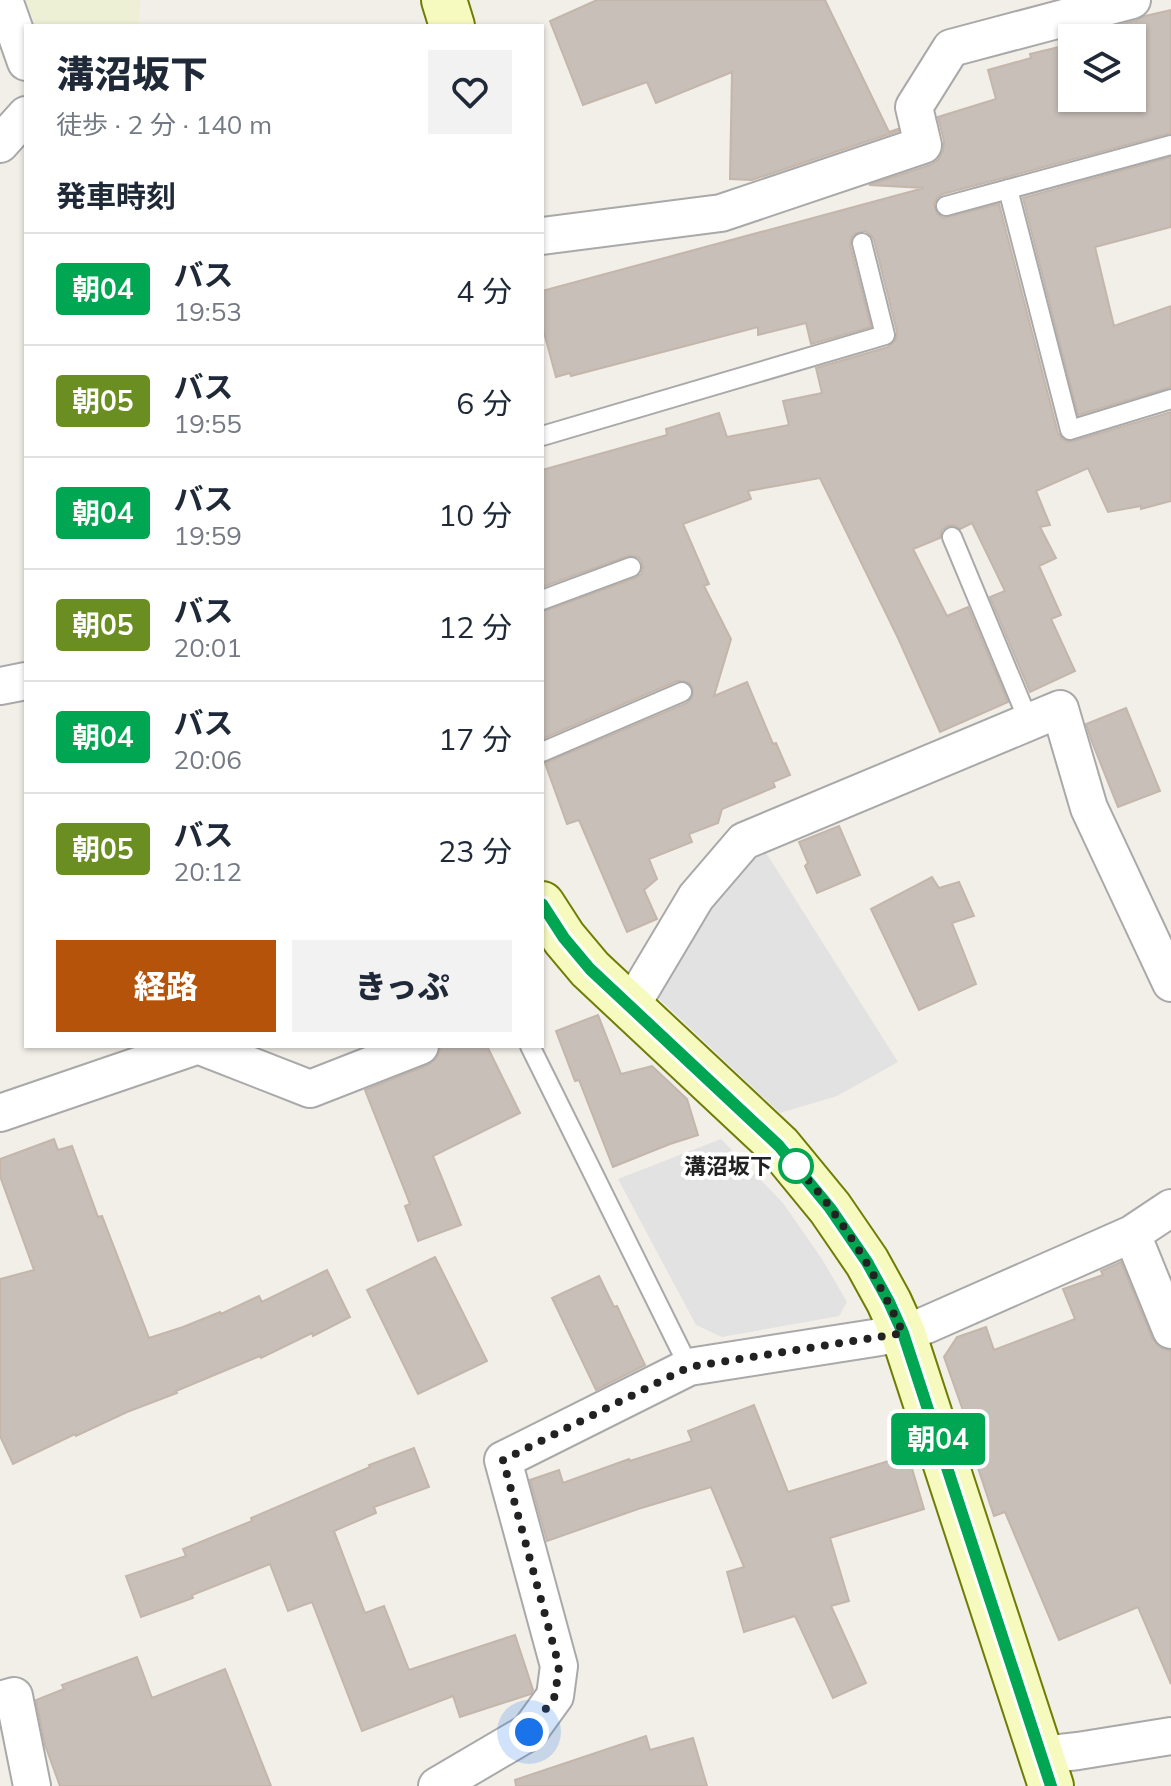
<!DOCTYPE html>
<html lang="ja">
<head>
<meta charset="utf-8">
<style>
	:root { --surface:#fff; --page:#f2f2f3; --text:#1f2937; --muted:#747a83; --line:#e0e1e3; --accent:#b45309 }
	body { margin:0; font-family:Mulish,"Noto Sans JP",sans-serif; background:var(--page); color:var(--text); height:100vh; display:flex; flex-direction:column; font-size:30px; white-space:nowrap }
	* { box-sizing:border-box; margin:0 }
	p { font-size:26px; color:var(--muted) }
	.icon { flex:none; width:44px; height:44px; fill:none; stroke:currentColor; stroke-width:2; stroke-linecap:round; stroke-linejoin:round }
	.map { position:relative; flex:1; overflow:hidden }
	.sheet { position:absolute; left:24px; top:24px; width:520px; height:1024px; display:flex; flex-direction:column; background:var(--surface); border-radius:0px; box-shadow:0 2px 6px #0004 }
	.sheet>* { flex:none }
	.badge { padding:0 16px; border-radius:6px; font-size:28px; line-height:52px }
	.controls { position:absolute; left:1058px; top:24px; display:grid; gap:16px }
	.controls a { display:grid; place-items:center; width:88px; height:88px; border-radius:0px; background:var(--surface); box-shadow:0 2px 6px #0004; font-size:40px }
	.you { position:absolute; width:40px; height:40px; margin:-20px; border:6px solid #fff; border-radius:50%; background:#1a73e8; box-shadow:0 0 0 12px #1a73e833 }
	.map>.badge { position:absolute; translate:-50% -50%; box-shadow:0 0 0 4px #fff }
	h2 { padding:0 32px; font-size:30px; line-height:72px }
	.round { display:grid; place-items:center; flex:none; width:84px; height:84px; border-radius:0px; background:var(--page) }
	.headline { display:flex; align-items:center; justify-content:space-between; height:136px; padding:0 32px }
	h1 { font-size:38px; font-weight:800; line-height:60px }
	.cta { display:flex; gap:16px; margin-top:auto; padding:16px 32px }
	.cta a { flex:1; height:92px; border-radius:0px; background:var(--accent); color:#fff; font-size:32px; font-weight:800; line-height:92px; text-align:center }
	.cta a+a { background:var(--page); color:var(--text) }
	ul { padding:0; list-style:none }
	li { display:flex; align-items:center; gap:24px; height:112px; padding:0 32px; border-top:2px solid var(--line) }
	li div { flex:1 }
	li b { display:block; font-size:30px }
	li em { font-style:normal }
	li .badge { min-width:88px; font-weight:700; text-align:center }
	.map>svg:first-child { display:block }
	.farmland { fill:#eef0d5 }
	.parking { fill:#e2e2e2 }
	.building { fill:#c7bfb8; stroke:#c4b6ab; stroke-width:2; fill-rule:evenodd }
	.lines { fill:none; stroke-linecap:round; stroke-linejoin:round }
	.lane-casing { stroke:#a9a9a9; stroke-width:22 }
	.street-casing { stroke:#a9a9a9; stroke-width:40 }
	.secondary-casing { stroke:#707d05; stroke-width:48 }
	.lane { stroke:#fff; stroke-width:18 }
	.street { stroke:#fff; stroke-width:36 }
	.secondary { stroke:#f7fabf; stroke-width:44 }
	.line-casing { stroke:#fff; stroke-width:18 }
	.line { stroke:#00a651; stroke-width:12 }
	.walk { stroke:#222; stroke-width:8; stroke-dasharray:0 14.4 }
	.stop-dot { fill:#fff; stroke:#00a651; stroke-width:4 }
	.labels { text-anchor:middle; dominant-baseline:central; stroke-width:8; stroke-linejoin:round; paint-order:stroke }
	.stop-label { font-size:22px; font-weight:bold; fill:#222; stroke:#fff; text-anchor:end }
</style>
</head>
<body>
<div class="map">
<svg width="1171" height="1786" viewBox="0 0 1171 1786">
	<rect width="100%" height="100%" fill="#f2efe9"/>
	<path class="farmland" d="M25,0H140L139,26H36Z"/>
	<path class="parking" d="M763,848L898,1062L837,1096L780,1113L653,993L713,888Z
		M721,1139L783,1203L822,1259L847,1302L839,1316L722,1337L696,1325L618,1179Z"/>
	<path class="building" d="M597,0H825L889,132L898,129V131L752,180L730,179L732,72L656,103L647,82L583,105L550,21Z
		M1171,10V133L943,194L937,198L934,204L937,214L944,218L999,204L1058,433L1062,439L1068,442L1074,441L1171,412V501L1141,509V506L1108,512L1088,468L1036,491L1050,525L1040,527L1056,558L1039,566L1061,615L1051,619L1075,671L1030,692L990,597L1005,591L972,523L960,529L954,525L947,526L942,530L940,538L913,549L947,616L968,607L1008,702L940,732L898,638L820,478L748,491L751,499L683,524L709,584L704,586L731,639L714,696L747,682L773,744L776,743L790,775L773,782L775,787L722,809L718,823L689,834L692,842L649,859L657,879L644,890L657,919L627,932L579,820L567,824L545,763L687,703L692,698L693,688L688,682L677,681L542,739V612L635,578L641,574L643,568L642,562L638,557L628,556L542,587V470L667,435L666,429L719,413L727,437L789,425L783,401L822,393L816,368L888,347L896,339L897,332L874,240L870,234L865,231L854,234L851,239L850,245L871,327L811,344L806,323L758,335V327L571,376L570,373L556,377L542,325V291L924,188L869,185L930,165L938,160L943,151L944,141L938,117L996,99L988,70L1031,58L1030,54L1063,46L1062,40L1137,20L1145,16ZM1072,38H1132V98H1072Z
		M1171,157V227L1095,247L1114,326L1171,306V387L1078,415L1023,198Z
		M1126,708L1160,791L1118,807L1092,742L1086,724Z
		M839,826L860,875L817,893L805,866L808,863L799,842Z
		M932,877L939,888L959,882L974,916L952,923L976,984L919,1010L871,909Z
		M598,1015L621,1074L652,1066L687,1099L698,1135L670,1144L613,1167L579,1080L575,1081L556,1031Z
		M441,1046H487L520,1113L433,1156L461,1225L418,1241L405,1206L410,1204L365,1090L428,1065L437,1058Z
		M54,1139L58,1150L72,1146L98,1217L102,1216L149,1338L183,1327L220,1312L221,1314L259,1296L262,1302L327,1270L350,1317L313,1336L312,1333L261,1358L260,1356L176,1391L177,1393L127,1412L76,1436L75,1434L13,1464L0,1436V1279L34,1270L0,1176V1159Z
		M435,1257L487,1361L418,1394L367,1290Z
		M1121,1262L1152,1338L1159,1347L1171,1351V1684L1138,1607L1059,1640L1005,1512L994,1516L976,1462L978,1461L968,1434L971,1433L944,1357L957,1337L986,1327L994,1350L1075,1319L1063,1289L1103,1275L1101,1271Z
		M599,1276L614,1307L617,1306L645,1365L596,1390L552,1298Z
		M754,1405L788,1492L908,1455L924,1509L830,1538L849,1601L831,1606L866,1683L833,1698L795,1616L744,1632L727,1572L744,1567L711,1487L638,1509L547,1541L530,1480L559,1470L563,1483L629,1459L630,1461L692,1441L688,1431Z
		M414,1448L429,1487L374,1507L376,1513L334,1531L365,1613L384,1606L409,1670L515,1635L533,1690L531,1694L460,1717L453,1696L362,1731L312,1602L288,1611L270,1564L192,1595L193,1598L141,1617L126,1576L186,1556L183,1549L252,1521L251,1518L370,1467L369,1465Z
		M137,1657L152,1698L225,1669L271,1786H60L45,1745L36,1700L64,1689L62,1685Z
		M646,1736L650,1750L693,1738L707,1786H516L515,1780Z"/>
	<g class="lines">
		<defs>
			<path id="lane" d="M1008,189L1070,430L1171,399
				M946,206L1171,145
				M542,436L885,335L862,243
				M952,537L1029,722
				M542,600L631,567
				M542,752L682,692
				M530,1046L689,1367"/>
			<path id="street" d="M4,0L26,62
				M0,144L26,115
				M542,236L721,213L923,145L914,107L951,48L1132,0
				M0,686L26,681
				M631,1006L696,897L744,841L1060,709L1089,808L1171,983
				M200,1046L310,1089L420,1046
				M0,1113L196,1046
				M1132,1234L1171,1330
				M0,1700L14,1696L32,1786
				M1042,1755L1078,1751L1171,1736
				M437,1786L529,1732L555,1696L559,1666L503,1460L689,1367L874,1338L903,1333L926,1325L1132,1234L1171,1208"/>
			<path id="secondary" d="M444,0L452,26
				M542,904L564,938L590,969L779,1146L830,1208L867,1262L889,1302L903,1333L1051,1786"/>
		</defs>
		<use href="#lane" class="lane-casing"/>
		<use href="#street" class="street-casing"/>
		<use href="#secondary" class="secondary-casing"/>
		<use href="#lane" class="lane"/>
		<use href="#street" class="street"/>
		<use href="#secondary" class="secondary"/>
	</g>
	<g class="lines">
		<defs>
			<path id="line" d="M542,904L564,938L590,969L779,1146L830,1208L867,1262L889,1302L903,1333L1051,1786"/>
		</defs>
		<use href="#line" class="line-casing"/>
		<use href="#line" class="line"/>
		<path class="walk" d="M529,1732L555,1696L559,1666L503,1460L689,1367L903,1333C883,1290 860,1248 831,1209C821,1194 808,1180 796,1166"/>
	</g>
	<circle class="stop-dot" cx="796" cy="1166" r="16"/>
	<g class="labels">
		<g class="stop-label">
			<text x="772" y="1166">溝沼坂下</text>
		</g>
	</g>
</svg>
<div class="controls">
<a><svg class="icon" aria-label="layers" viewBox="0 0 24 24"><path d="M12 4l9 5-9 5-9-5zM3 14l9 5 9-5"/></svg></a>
</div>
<div class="you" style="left:529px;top:1732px"></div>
<b class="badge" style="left:938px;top:1439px;background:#00a651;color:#fff">朝04</b>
<section class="sheet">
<div class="headline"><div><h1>溝沼坂下</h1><p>徒歩 · 2 分 · 140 m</p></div><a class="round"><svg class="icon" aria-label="heart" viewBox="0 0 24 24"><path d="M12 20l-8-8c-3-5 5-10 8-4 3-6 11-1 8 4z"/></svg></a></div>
<h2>発車時刻</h2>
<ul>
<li><span class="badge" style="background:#00a651;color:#fff">朝04</span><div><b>バス</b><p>19:53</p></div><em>4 分</em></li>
<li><span class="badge" style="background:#6b8e23;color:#fff">朝05</span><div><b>バス</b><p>19:55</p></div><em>6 分</em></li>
<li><span class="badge" style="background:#00a651;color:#fff">朝04</span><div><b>バス</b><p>19:59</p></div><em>10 分</em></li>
<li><span class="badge" style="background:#6b8e23;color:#fff">朝05</span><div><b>バス</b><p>20:01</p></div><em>12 分</em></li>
<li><span class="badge" style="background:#00a651;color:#fff">朝04</span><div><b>バス</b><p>20:06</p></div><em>17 分</em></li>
<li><span class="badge" style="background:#6b8e23;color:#fff">朝05</span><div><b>バス</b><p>20:12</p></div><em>23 分</em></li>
</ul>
<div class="cta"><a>経路</a><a>きっぷ</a></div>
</section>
</div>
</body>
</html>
